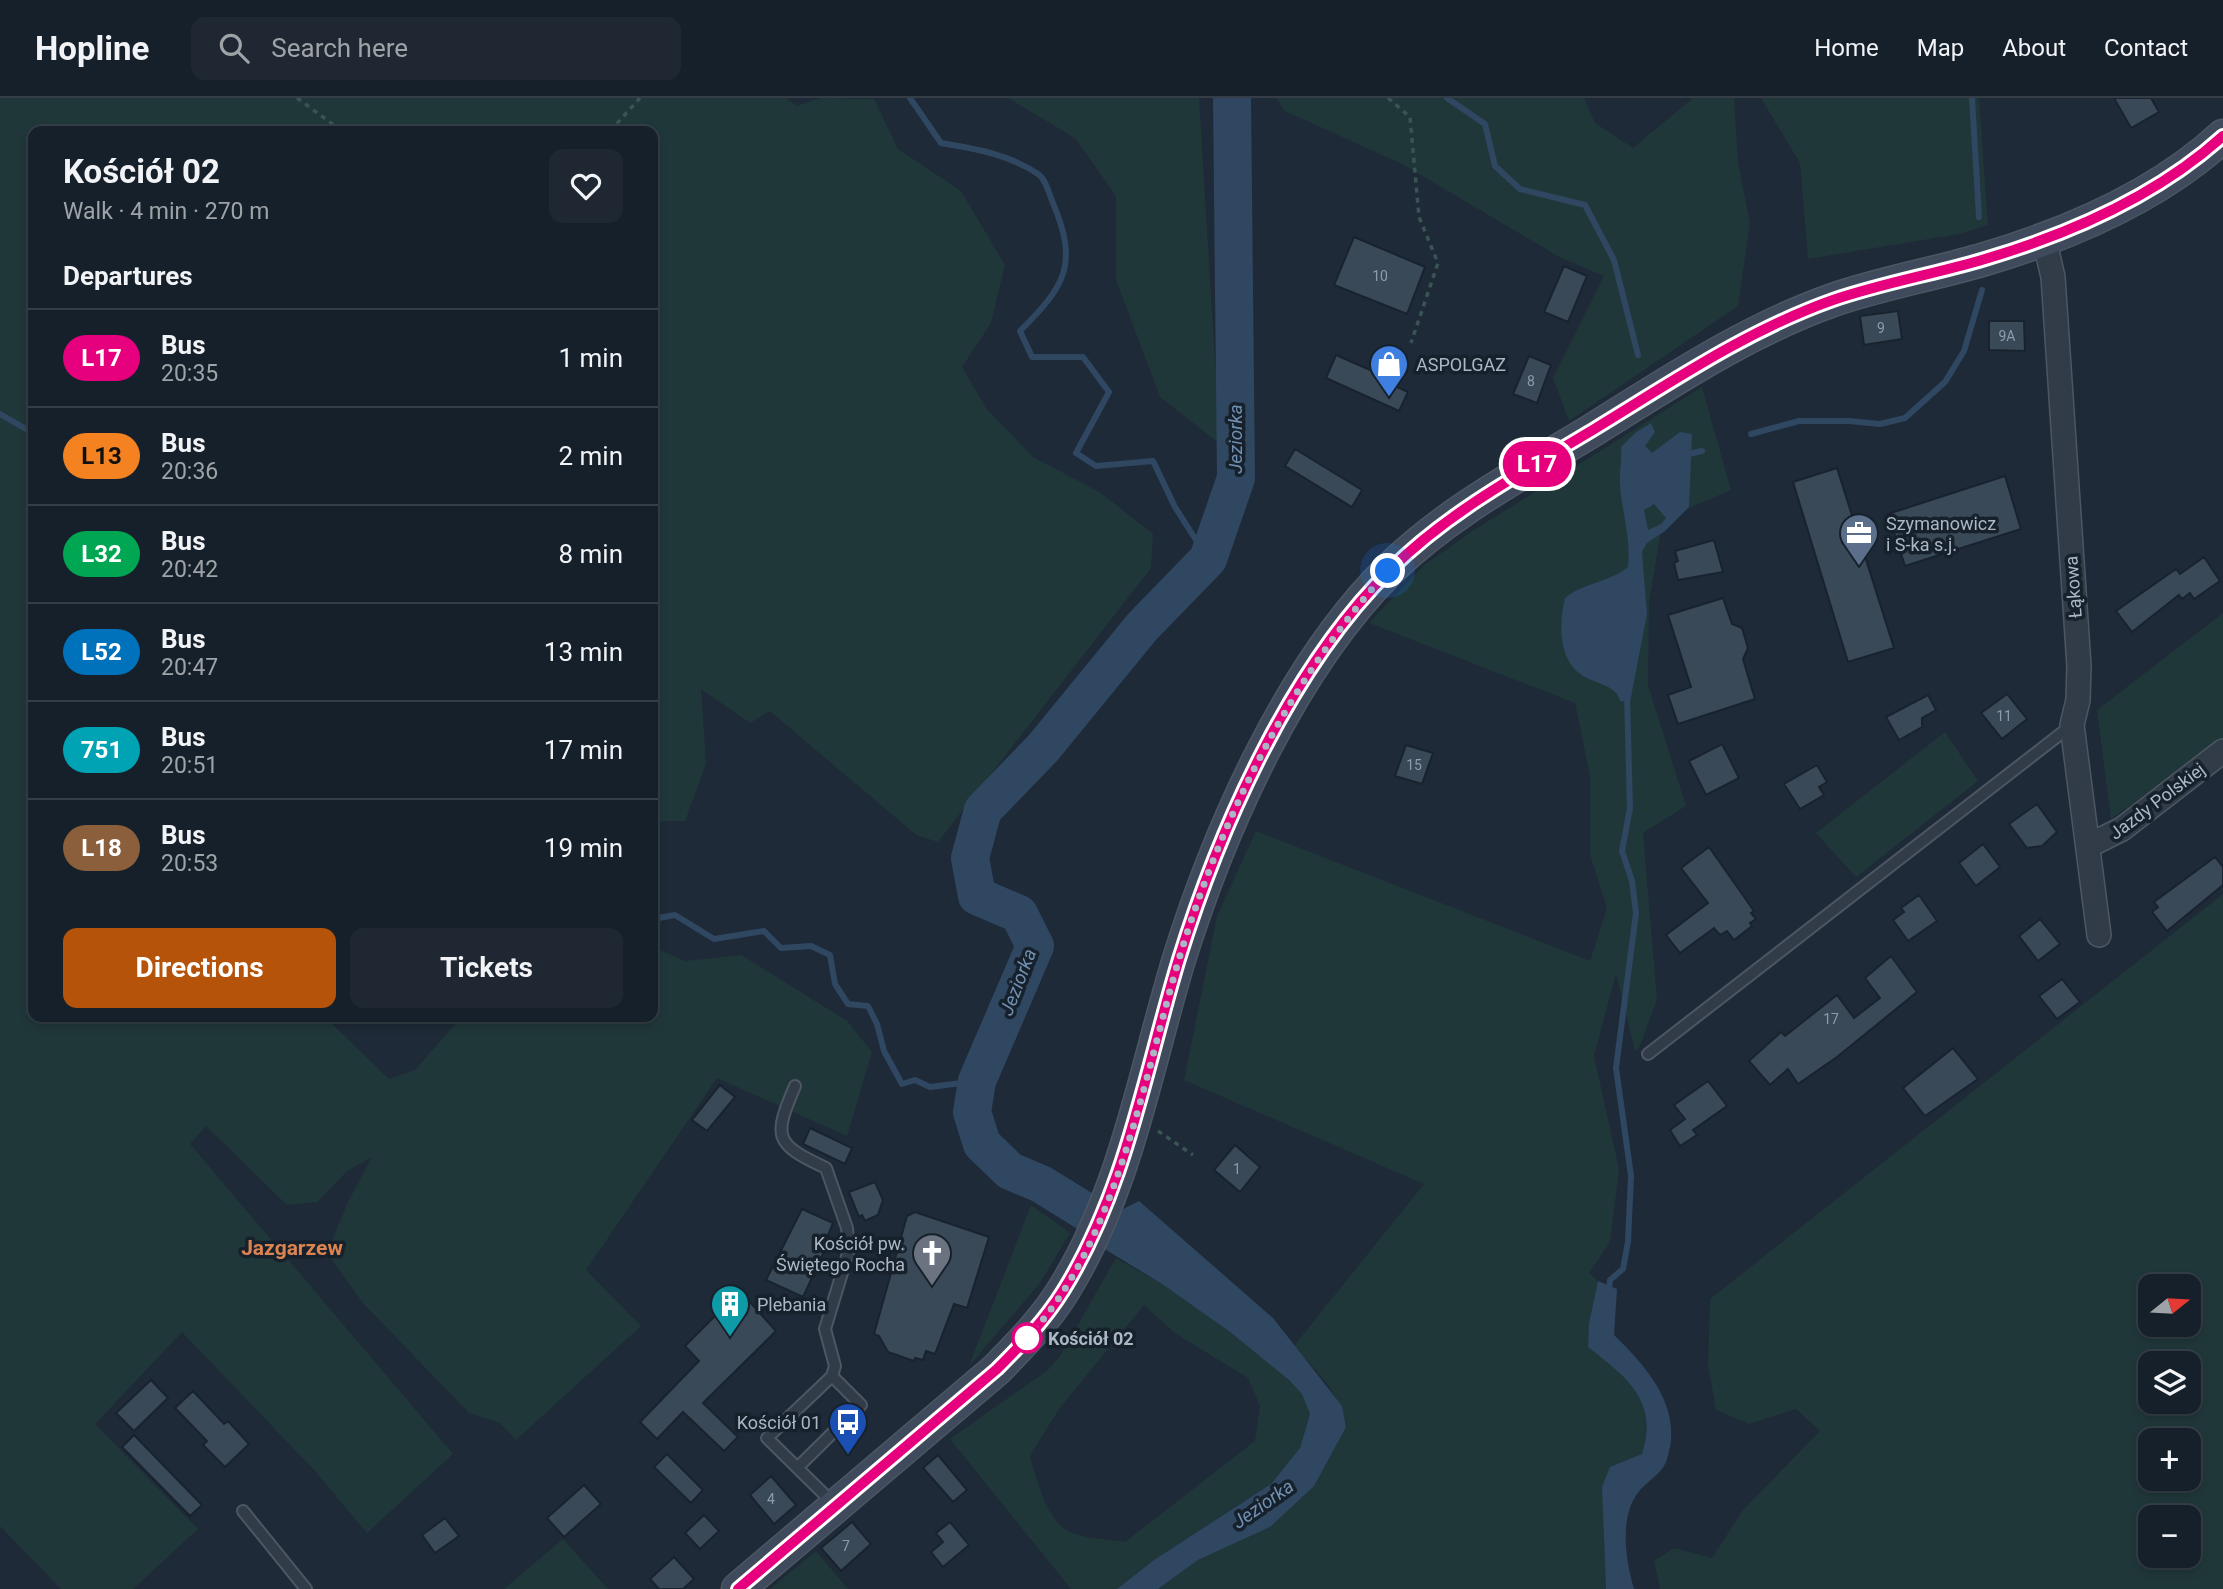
<!DOCTYPE html>
<html lang="en">
<head>
<meta charset="utf-8">
<style>
	:root { --surface:#16202a; --page:#1f2832; --text:#f1f3f6; --muted:#9ea3a8; --line:#353e47; --accent:#b45309 }
	body { margin:0; font-family:Roboto,sans-serif; background:var(--page); color:var(--text); height:100vh; display:flex; flex-direction:column; font-size:26px; white-space:nowrap }
	* { box-sizing:border-box; margin:0 }
	p { font-size:23px; color:var(--muted) }
	.icon { flex:none; width:38px; height:38px; fill:none; stroke:currentColor; stroke-width:2; stroke-linecap:round; stroke-linejoin:round }
	.map { position:relative; flex:1; overflow:hidden }
	.panel { position:absolute; left:28px; top:28px; width:630px; height:896px; display:flex; flex-direction:column; background:var(--surface); border-radius:14px; box-shadow:0 4px 10px #0003,0 0 0 2px var(--line) }
	.panel>* { flex:none }
	.badge { padding:0 14px; border-radius:23px; font-size:24px; line-height:46px }
	.needle { width:46px; rotate:72deg }
	.buttons { position:absolute; left:2138px; top:1176px; display:grid; gap:14px }
	.buttons a { display:grid; place-items:center; width:63px; height:63px; border-radius:14px; background:var(--surface); box-shadow:0 4px 10px #0003,0 0 0 2px var(--line); font-size:35px }
	.you { position:absolute; width:35px; height:35px; margin:-18px; border:5px solid #fff; border-radius:50%; background:#1a73e8; box-shadow:0 0 0 10px #1a73e833 }
	.map>.badge { position:absolute; translate:-50% -50%; box-shadow:0 0 0 4px #fff }
	h2 { padding:0 35px; font-size:26px; line-height:63px }
	.round { display:grid; place-items:center; flex:none; width:74px; height:74px; border-radius:14px; background:var(--page) }
	.headline { display:flex; align-items:center; justify-content:space-between; height:119px; padding:0 35px }
	h1 { font-size:33px; font-weight:700; line-height:52px }
	.cta { display:flex; gap:14px; margin-top:auto; padding:14px 35px }
	.cta a { flex:1; height:80px; border-radius:14px; background:var(--accent); color:#fff; font-size:28px; font-weight:700; line-height:80px; text-align:center }
	.cta a+a { background:var(--page); color:var(--text) }
	ul { padding:0; list-style:none }
	li { display:flex; align-items:center; gap:21px; height:98px; padding:0 35px; border-top:2px solid var(--line) }
	li div { flex:1 }
	li b { display:block; font-size:26px }
	li em { font-style:normal }
	li .badge { min-width:77px; font-weight:700; text-align:center }
	header { display:flex; align-items:center; gap:42px; box-sizing:border-box; height:98px; padding:0 35px; background:var(--surface); border-bottom:2px solid var(--line) }
	header strong { font-size:33px }
	nav { display:flex; gap:38px; margin-inline-start:auto; font-size:24px }
	.search { width:490px; height:63px; background:var(--page); display:flex; align-items:center; gap:18px; box-sizing:border-box; padding:0 24px; border-radius:14px; color:var(--muted); font-size:26px }
	.map>svg:first-child { display:block }
	.green { fill:#203739; fill-rule:evenodd }
	.water { fill:#2f4761; fill-rule:evenodd }
	.lines { fill:none; stroke-linecap:round; stroke-linejoin:round }
	.stream { stroke:#2f4761; stroke-width:6 }
	.river { stroke:#2f4761; stroke-width:38 }
	.building { fill:#394958; stroke:#19232f; stroke-width:2 }
	.lane-casing { stroke:#4c5763; stroke-width:14 }
	.street-casing { stroke:#4c5763; stroke-width:26 }
	.secondary-casing { stroke:#4c5763; stroke-width:35 }
	.path { stroke:#3a5353; stroke-width:3.5; stroke-dasharray:5 5; stroke-linecap:butt }
	.lane { stroke:#313c48; stroke-width:10 }
	.street { stroke:#313c48; stroke-width:23 }
	.secondary { stroke:#3f4b5c; stroke-width:32 }
	.line-casing { stroke:#fff; stroke-width:16 }
	.line { stroke:#e6007e; stroke-width:10 }
	.walk { stroke:#abb7c5; stroke-width:7; stroke-dasharray:0 12.6 }
	.stop-dot { fill:#fff; stroke:#e6007e; stroke-width:3.5 }
	.labels { text-anchor:middle; dominant-baseline:central; stroke-width:7; stroke-linejoin:round; paint-order:stroke }
	.number-label { font-size:14px; fill:#8e9caa }
	.poi-label { font-size:18px; fill:#abb7c5; stroke:#17212c; text-anchor:start }
	.street-label { font-size:18px; fill:#abb7c5; stroke:#17212c }
	.stop-label { font-size:18px; font-weight:bold; fill:#abb7c5; stroke:#17212c; text-anchor:start }
	.water-label { font-size:19px; font-style:italic; fill:#718fb1; stroke:#17212c }
	.quarter-label { font-size:21px; font-weight:bold; fill:#db8451; stroke:#17212c }
</style>
</head>
<body>
<header>
<strong>Hopline</strong>
<div class="search"><svg class="icon" aria-label="search" viewBox="0 0 24 24"><circle cx="10" cy="10" r="6"/><path d="M15 15l6 6"/></svg>Search here</div>
<nav><a>Home</a><a>Map</a><a>About</a><a>Contact</a></nav>
</header>
<div class="map">
<svg width="2223" height="1491" viewBox="0 0 2223 1491">
	<rect width="100%" height="100%" fill="#1e2a38"/>
	<path class="green" d="M0,0H786L797,8L821,0L874,1L898,51L961,93L1005,167L991,225L962,269L986,310L1033,359L1101,395L1153,436L1151,470L938,744L916,737L770,613L750,625L701,591L706,666L685,723H653V33H33V919H325L389,981L416,971L461,919H653V849L685,863L741,857L847,923L872,954L847,1038L717,980L586,1172L641,1228L516,1342L500,1325L469,1315L363,1205L327,1155L348,1104L372,1059L347,1073L317,1104L287,1107L206,1028L190,1046L453,1356L367,1435L314,1372L182,1234L95,1326L198,1431L133,1491H61L0,1428Z
		M1008,0H1199L1220,346L1160,299L1116,182V98L1075,40Z
		M1276,0H1584L1595,25L1633,50L1693,0H1734L1738,64L1750,125L1738,208L1569,323L1553,280L1604,178L1561,160L1404,67L1285,13Z
		M1761,0H1979L1988,127L1959,136L1808,161L1800,65Z
		M1702,289L1731,392L1687,411L1661,433L1649,505L1648,587L1686,708L1643,735L1657,902L1639,950L1635,953L1616,875L1594,958L1619,1071L1610,1144L1589,1175L1598,1183L1589,1225L1588,1249C1627,1279 1658,1301 1642,1356L1631,1363L1604,1440L1606,1491H1158L1198,1462L1270,1429L1346,1328C1340,1295 1317,1272 1293,1249L1424,1086L1184,982L1217,818L1256,733L1590,863L1607,810L1590,757V678L1575,605L1369,525L1424,467L1474,432Z
		M2223,515V640L2111,721L2097,612Z
		M1945,634L1978,683L1856,779L1816,735Z
		M2223,796V1491H1660L1654,1463L1674,1450L1712,1460L1743,1412L1820,1333L1796,1311L1749,1326L1716,1312L1708,1267L1710,1201ZM2151,1188H2189V1227H2151ZM2151,1265H2189V1304H2151ZM2151,1342H2189V1381H2151ZM2151,1419H2189V1458H2151Z
		M1031,1107L1070,1135L1040,1185L969,1268Z
		M1116,1160L1162,1186L1230,1234L1289,1282L1302,1296L1310,1316L1300,1350L1271,1386L1154,1462L1117,1491H1071L950,1341L1048,1272L1060,1258ZM1144,1207L1175,1235L1248,1280L1260,1308L1255,1343L1125,1444C1108,1441 1085,1441 1070,1434C1047,1424 1036,1380 1030,1358L1059,1311Z
		M563,1441L608,1491H504Z
		M816,1453L848,1491H770Z"/>
	<path class="water" d="M1651,325L1655,334L1645,348L1652,355L1680,334L1692,336L1689,409L1665,433L1647,445L1642,454L1647,516L1630,604L1620,603C1617,586 1590,585 1579,575C1558,559 1559,523 1565,500C1584,484 1609,485 1628,469C1631,440 1622,415 1620,387C1619,374 1622,363 1621,349L1635,335ZM1654,406L1666,420L1661,426L1648,432L1644,412Z
		M1139,1103L1273,1220L1342,1308L1346,1329L1314,1388L1270,1429L1198,1462L1158,1491H1117L1154,1462L1271,1386L1300,1350L1310,1316L1302,1296L1289,1282L1230,1234L1162,1186L1103,1150L1121,1112Z
		M1598,1183L1617,1191L1614,1237C1649,1271 1685,1312 1666,1364C1661,1377 1644,1385 1637,1396C1619,1422 1626,1463 1634,1491H1606L1602,1389L1610,1369L1642,1356C1659,1302 1626,1279 1588,1249L1589,1225Z"/>
	<g class="lines">
		<path class="stream" d="M910,0L941,45C976,51 1008,56 1038,76C1046,81 1049,96 1053,105C1079,167 1065,188 1020,233L1032,259H1083L1109,294L1076,355L1096,368L1153,363L1175,409L1208,461
			M1447,0L1485,26L1495,68L1520,91L1585,107L1614,162L1638,257
			M1972,0L1979,119
			M0,316L33,335
			M1751,336L1799,323H1849L1880,326L1905,320L1945,284L1964,253L1982,192
			M1684,357L1702,353
			M653,821L675,817L714,841L764,833L781,850L811,848L830,857L835,886L848,906L868,908L877,926L884,953L902,986L915,982L930,989L977,983
			M1609,1194L1610,1182L1623,1171L1628,1144L1631,1078L1616,970L1636,815L1632,783L1622,753L1630,710L1627,597"/>
		<path class="river" d="M1130,1141L1041,1086L1010,1073L982,1046L972,1014L977,983L1035,848L1019,816L977,798L970,760L983,712L1043,650L1142,529L1208,461L1236,380L1232,0"/>
	</g>
	<path class="building" d="M2114,0H2151L2159,14L2131,30Z
		M1354,139L1425,169L1407,216L1334,187Z
		M1564,168L1587,178L1568,224L1544,214Z
		M1898,213L1902,241L1864,247L1860,218Z
		M1989,223H2024L2025,253L1989,252Z
		M1336,257L1377,275L1375,279L1408,294L1399,313L1326,280Z
		M1529,258L1551,267L1537,305L1513,296Z
		M1295,351L1362,392L1352,409L1285,368Z
		M1837,370L1894,550L1848,564L1793,384Z
		M2005,378L2021,431L1905,468L1888,416Z
		M1714,442L1723,474L1678,482L1674,465L1678,463L1675,453Z
		M2204,459L2220,483L2194,501L2190,495L2182,501L2179,497L2132,534L2116,513L2176,471L2180,476Z
		M1723,500L1732,526L1742,530L1748,550L1743,561L1755,601L1678,626L1668,597L1691,589L1668,517Z
		M2007,596L2027,621L2002,641L1981,615Z
		M1928,597L1936,612L1922,620V629L1899,642L1886,619Z
		M1722,646L1739,680L1706,697L1689,663Z
		M1406,647L1433,655L1422,686L1395,678Z
		M1817,667L1827,684L1819,689L1824,697L1800,711L1784,686Z
		M2037,706L2057,734L2042,748L2027,750L2009,726Z
		M1983,746L2000,769L1976,788L1959,765Z
		M1709,749L1754,813L1751,815L1756,821L1750,825L1752,828L1734,842L1727,833L1720,837L1714,830L1680,855L1666,837L1708,805L1681,770Z
		M2215,759L2223,769V787L2167,833L2152,814L2158,809L2154,804Z
		M1919,797L1937,823L1908,843L1893,822L1904,814L1901,810Z
		M2040,821L2060,846L2038,863L2019,838Z
		M1891,858L1917,894L1837,959L1798,986L1788,971L1770,987L1749,963L1781,934L1785,938L1837,897L1854,920L1880,900L1865,880Z
		M2062,881L2080,904L2057,921L2039,898Z
		M1953,950L1978,981L1925,1018L1903,990Z
		M1708,983L1727,1008L1693,1032L1697,1037L1680,1048L1670,1032L1685,1021L1674,1007Z
		M720,987L735,999L707,1033L692,1022Z
		M810,1030L852,1050L845,1066L803,1046Z
		M1235,1047L1260,1069L1240,1094L1214,1072Z
		M875,1084L883,1102L878,1117L865,1123L862,1117L859,1119L849,1094Z
		M802,1111L833,1125L826,1142L829,1143L803,1199L766,1182Z
		M915,1114L989,1139L967,1210L954,1206L935,1256L926,1253L923,1262L915,1260L914,1263L888,1254L879,1238L874,1236L907,1118Z
		M740,1193L776,1233L703,1305L738,1339L724,1353L683,1314L657,1341L640,1324L699,1263L685,1248Z
		M151,1282L168,1300L134,1333L116,1315Z
		M193,1293L224,1326L228,1323L249,1346L225,1369L203,1347L207,1343L175,1310Z
		M134,1337L202,1407L190,1418L122,1349Z
		M667,1356L703,1392L691,1405L654,1369Z
		M938,1357L967,1392L953,1404L923,1370Z
		M771,1378L796,1407L774,1426L750,1397Z
		M584,1387L601,1406L564,1439L547,1420Z
		M704,1417L719,1433L700,1451L685,1435Z
		M445,1420L459,1438L435,1455L422,1437Z
		M852,1424L871,1446L841,1473L821,1450Z
		M950,1424L969,1447L943,1469L931,1454L943,1444L936,1435Z
		M674,1459L694,1481L683,1491H659L650,1481Z"/>
	<g class="lines">
		<defs>
			<path id="lane" d="M1648,956L2072,627
				M795,988C773,1039 774,1046 826,1070L847,1130L849,1152L825,1231L835,1268L832,1278L767,1340L834,1406
				M798,1369L861,1307L832,1278
				M243,1413L306,1491"/>
			<path id="street" d="M2044,140L2053,179L2079,568L2078,602L2072,627L2099,837
				M2088,748L2122,731L2223,653"/>
			<path id="secondary" d="M738,1491L997,1271C1021,1246 1045,1222 1063,1193C1126,1092 1145,973 1179,861C1220,730 1291,569 1390,471C1447,415 1520,376 1588,335C1667,286 1745,233 1833,202C1882,185 1935,176 1985,161C2069,136 2158,98 2223,38"/>
		</defs>
		<use href="#lane" class="lane-casing"/>
		<use href="#street" class="street-casing"/>
		<use href="#secondary" class="secondary-casing"/>
		<path class="path" d="M297,0L342,33
			M1388,0L1410,19L1419,119L1438,165L1411,245
			M610,33L640,0
			M1158,1033L1193,1057"/>
		<use href="#lane" class="lane"/>
		<use href="#street" class="street"/>
		<use href="#secondary" class="secondary"/>
	</g>
	<g class="lines">
		<defs>
			<path id="line" d="M738,1491L997,1271C1021,1247 1045,1222 1063,1193C1126,1092 1145,973 1179,861C1220,729 1291,569 1390,472C1449,413 1525,373 1596,330C1673,283 1748,232 1833,202C1882,185 1935,176 1985,161C2069,136 2158,97 2223,38"/>
		</defs>
		<use href="#line" class="line-casing"/>
		<use href="#line" class="line"/>
		<path class="walk" d="M1027,1240C1117,1145 1143,983 1179,861C1221,721 1289,582 1388,473"/>
	</g>
	<defs>
		<symbol id="shop-pin" viewBox="-11 -11 22 30"><path d="M0 17L-7.5 6A9.5 9.5 0 1 1 7.5 6Z" fill="#3f7fe0" stroke="#17212c"/><path d="M-5-2.5h2.3a2.7 3.5 0 0 1 5.4 0H5L5.5 6h-11ZM-1.5-2.5h3a1.5 2.3 0 0 0-3 0Z" fill="#fff"/></symbol>
		<symbol id="office-pin" viewBox="-11 -11 22 30"><path d="M0 17L-7.5 6A9.5 9.5 0 1 1 7.5 6Z" fill="#5c6f8a" stroke="#17212c"/><path d="M-6-3h4V-5.5h4V-3h4V5H-6ZM-1-4.5V-3h2v-1.5ZM-6 0V1H6V0Z" fill="#fff"/></symbol>
		<symbol id="church-pin" viewBox="-11 -11 22 30"><path d="M0 17L-7.5 6A9.5 9.5 0 1 1 7.5 6Z" fill="#6b7280" stroke="#17212c"/><path d="M-1.2-6h2.4v3.5h3.3v2.4h-3.3V6h-2.4V-.1h-3.3v-2.4h3.3Z" fill="#fff"/></symbol>
		<symbol id="building-pin" viewBox="-11 -11 22 30"><path d="M0 17L-7.5 6A9.5 9.5 0 1 1 7.5 6Z" fill="#0f9aa8" stroke="#17212c"/><path d="M-4-6H4V6H1V3H-1V6H-4ZM-2.5-4.3h1.7v1.8h-1.7ZM.8-4.3h1.7v1.8H.8ZM-2.5-1h1.7V.8h-1.7ZM.8-1h1.7V.8H.8Z" fill="#fff"/></symbol>
		<symbol id="bus-pin" viewBox="-11 -11 22 30"><path d="M0 17L-7.5 6A9.5 9.5 0 1 1 7.5 6Z" fill="#1a4fb4" stroke="#17212c"/><path d="M-5-6H5V4H4V6H2V4H-2V6H-4V4H-5ZM-3.5-4V0h7V-4ZM-3.5 1.2v1.5H-2V1.2ZM2 1.2v1.5H3.5V1.2Z" fill="#fff"/></symbol>
	</defs>
	<g fill-rule="evenodd">
		<use href="#shop-pin" x="1367" y="244" width="44" height="60"/>
		<use href="#office-pin" x="1837" y="413" width="44" height="60"/>
		<use href="#church-pin" x="910" y="1133" width="44" height="60"/>
		<use href="#building-pin" x="708" y="1184" width="44" height="60"/>
		<use href="#bus-pin" x="826" y="1302" width="44" height="60"/>
	</g>
	<circle class="stop-dot" cx="1027" cy="1240" r="14"/>
	<g class="labels">
		<g class="number-label">
			<text x="1380" y="178">10</text>
			<text x="1881" y="230">9</text>
			<text x="2007" y="238">9A</text>
			<text x="1531" y="283">8</text>
			<text x="2004" y="618">11</text>
			<text x="1414" y="667">15</text>
			<text x="1831" y="921">17</text>
			<text x="1237" y="1071">1</text>
			<text x="771" y="1401">4</text>
			<text x="846" y="1448">7</text>
		</g>
		<g class="poi-label">
			<text x="1416" y="266">ASPOLGAZ</text>
			<text x="1886" y="425">Szymanowicz<tspan x="1886" dy="21">i S-ka s.j.</tspan></text>
			<text x="905" y="1145" text-anchor="end">Kościół pw.<tspan x="905" dy="21">Świętego Rocha</tspan></text>
			<text x="757" y="1206">Plebania</text>
			<text x="821" y="1324" text-anchor="end">Kościół 01</text>
		</g>
		<g class="street-label">
			<text transform="translate(2073 489) rotate(-94)">Łąkowa</text>
			<text transform="translate(2157 703) rotate(-37)">Jazdy Polskiej</text>
		</g>
		<g class="stop-label">
			<text x="1048" y="1240">Kościół 02</text>
		</g>
		<g class="water-label">
			<text transform="translate(1235 341) rotate(-90)">Jeziorka</text>
			<text transform="translate(1018 884) rotate(-69)">Jeziorka</text>
			<text transform="translate(1263 1406) rotate(-35)">Jeziorka</text>
		</g>
		<g class="quarter-label">
			<text x="292" y="1150">Jazgarzew</text>
		</g>
	</g>
</svg>
<div class="buttons">
<a><svg class="needle" viewBox="-14 -14 28 28"><path d="M0-13l5 13h-10z" fill="#e53935"/><path d="M0 13l5-13h-10z" fill="#9ea3a8"/></svg></a>
<a><svg class="icon" aria-label="layers" viewBox="0 0 24 24"><path d="M12 4l9 5-9 5-9-5zM3 14l9 5 9-5"/></svg></a>
<a>+</a>
<a>−</a>
</div>
<div class="you" style="left:1388px;top:473px"></div>
<b class="badge" style="left:1537px;top:366px;background:#e6007e;color:#fff">L17</b>
<section class="panel">
<div class="headline"><div><h1>Kościół 02</h1><p>Walk · 4 min · 270 m</p></div><a class="round"><svg class="icon" aria-label="heart" viewBox="0 0 24 24"><path d="M12 20l-8-8c-3-5 5-10 8-4 3-6 11-1 8 4z"/></svg></a></div>
<h2>Departures</h2>
<ul>
<li><span class="badge" style="background:#e6007e;color:#fff">L17</span><div><b>Bus</b><p>20:35</p></div><em>1 min</em></li>
<li><span class="badge" style="background:#f58220;color:#111">L13</span><div><b>Bus</b><p>20:36</p></div><em>2 min</em></li>
<li><span class="badge" style="background:#00a651;color:#fff">L32</span><div><b>Bus</b><p>20:42</p></div><em>8 min</em></li>
<li><span class="badge" style="background:#0072bc;color:#fff">L52</span><div><b>Bus</b><p>20:47</p></div><em>13 min</em></li>
<li><span class="badge" style="background:#00a3b4;color:#fff">751</span><div><b>Bus</b><p>20:51</p></div><em>17 min</em></li>
<li><span class="badge" style="background:#8b5e3c;color:#fff">L18</span><div><b>Bus</b><p>20:53</p></div><em>19 min</em></li>
</ul>
<div class="cta"><a>Directions</a><a>Tickets</a></div>
</section>
</div>
</body>
</html>
